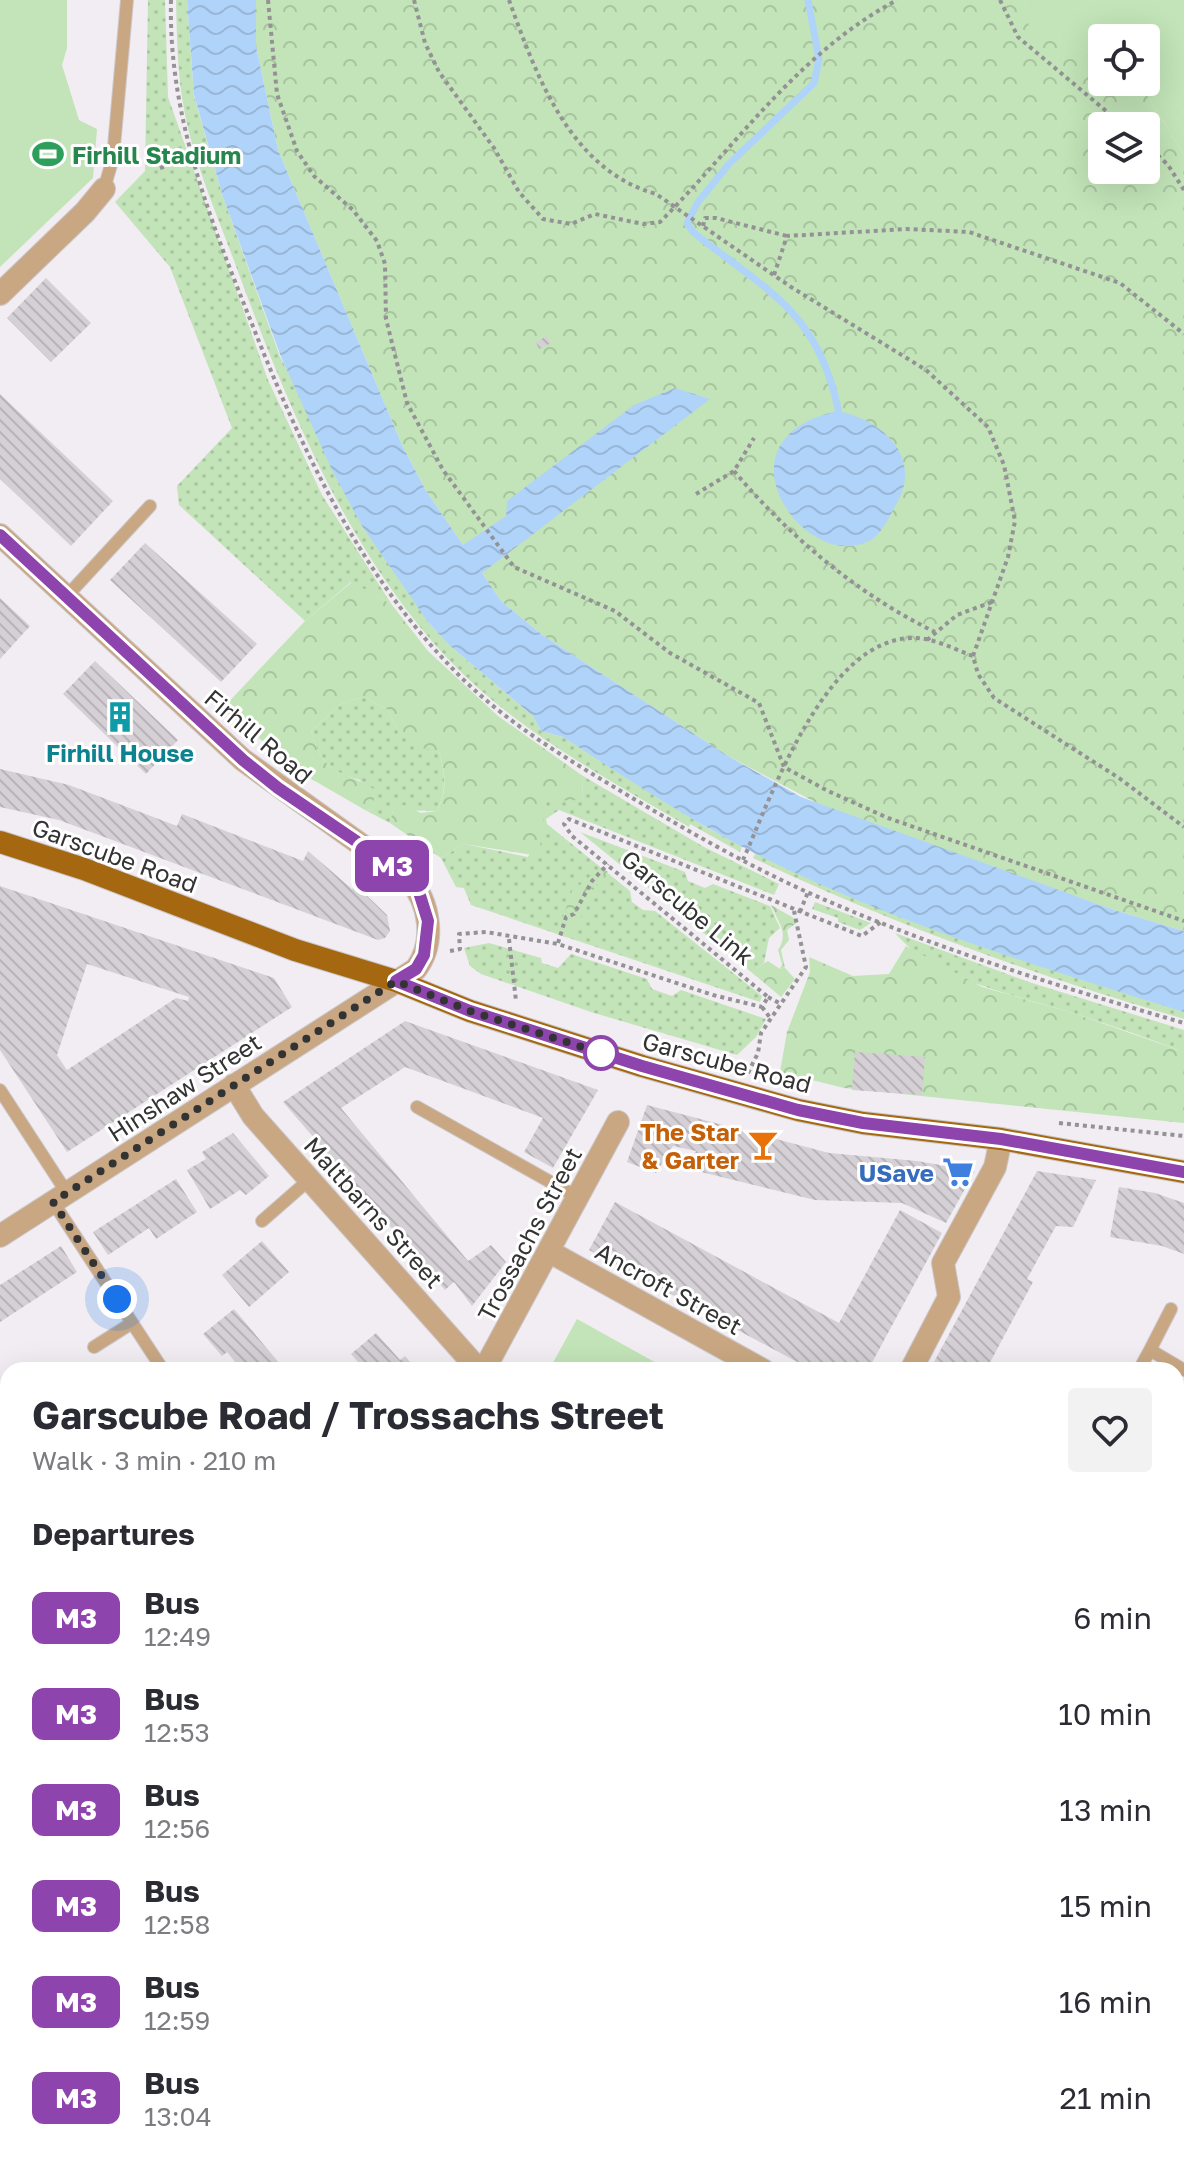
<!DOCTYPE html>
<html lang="en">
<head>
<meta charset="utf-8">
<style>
	:root { --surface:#fff; --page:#f2f2f3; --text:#2b2b33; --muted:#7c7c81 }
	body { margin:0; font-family:"Golos Text",sans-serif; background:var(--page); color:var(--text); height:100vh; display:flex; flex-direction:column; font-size:30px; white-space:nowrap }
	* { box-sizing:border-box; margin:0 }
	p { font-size:26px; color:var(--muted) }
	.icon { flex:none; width:44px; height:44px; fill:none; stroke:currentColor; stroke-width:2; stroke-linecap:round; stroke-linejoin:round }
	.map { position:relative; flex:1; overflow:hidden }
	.sheet { position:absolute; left:0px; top:1362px; width:1184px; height:800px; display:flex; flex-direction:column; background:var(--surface); border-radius:24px 24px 0 0; box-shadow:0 8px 32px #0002 }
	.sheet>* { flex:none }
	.badge { padding:0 16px; border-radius:12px; font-size:28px; line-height:52px }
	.tools { position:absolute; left:1088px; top:24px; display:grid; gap:16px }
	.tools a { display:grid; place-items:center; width:72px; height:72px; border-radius:8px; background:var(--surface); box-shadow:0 8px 32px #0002; font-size:40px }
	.you { position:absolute; width:40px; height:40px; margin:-20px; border:6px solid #fff; border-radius:50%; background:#1a73e8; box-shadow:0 0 0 12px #1a73e833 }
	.map>.badge { position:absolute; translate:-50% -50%; box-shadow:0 0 0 4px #fff }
	h2 { padding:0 32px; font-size:30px; line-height:72px }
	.round { display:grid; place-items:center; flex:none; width:84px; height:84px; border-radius:8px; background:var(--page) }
	.headline { display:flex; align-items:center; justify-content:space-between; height:136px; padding:0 32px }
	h1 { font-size:38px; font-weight:700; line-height:60px }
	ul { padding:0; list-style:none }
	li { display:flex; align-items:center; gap:24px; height:96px; padding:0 32px }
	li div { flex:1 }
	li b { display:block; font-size:30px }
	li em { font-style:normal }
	li .badge { min-width:88px; font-weight:700; text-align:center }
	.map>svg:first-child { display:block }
	.grass { fill:url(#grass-dots) }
	.forest { fill:url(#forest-crowns); fill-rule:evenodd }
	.garden { fill:#c2e4b8 }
	.water { fill:url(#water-waves) }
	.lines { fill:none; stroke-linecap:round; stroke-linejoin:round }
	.stream { stroke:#b0d3f9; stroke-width:7 }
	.building { fill:url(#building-back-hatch); fill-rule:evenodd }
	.service-casing { stroke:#cbc8cc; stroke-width:14 }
	.minor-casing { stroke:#cbc8cc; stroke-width:24 }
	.tertiary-casing { stroke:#cbc8cc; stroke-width:24 }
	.primary-casing { stroke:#cbc8cc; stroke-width:24 }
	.path { stroke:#949295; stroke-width:4; stroke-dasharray:4 4; stroke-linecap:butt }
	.service { stroke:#c9a783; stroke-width:12 }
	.minor { stroke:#c9a783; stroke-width:22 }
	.tertiary { stroke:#c9a783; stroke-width:22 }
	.primary { stroke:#a56811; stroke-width:22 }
	.line-casing { stroke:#fff; stroke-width:18 }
	.line { stroke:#8e44ad; stroke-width:12 }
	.walk { stroke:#343334; stroke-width:8; stroke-dasharray:0 14.4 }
	.stop-dot { fill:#fff; stroke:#8e44ad; stroke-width:4 }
	.labels { text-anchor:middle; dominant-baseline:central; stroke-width:6; stroke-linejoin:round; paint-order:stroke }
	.leisure-label { font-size:24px; font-weight:bold; fill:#27864d; stroke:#fff; text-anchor:start }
	.street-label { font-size:24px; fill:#343334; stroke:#fff }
	.culture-label { font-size:24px; font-weight:bold; fill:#0d838f; stroke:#fff }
	.food-label { font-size:24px; font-weight:bold; fill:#c56008; stroke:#fff; text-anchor:end }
	.shop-label { font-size:24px; font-weight:bold; fill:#366cbe; stroke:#fff; text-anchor:end }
</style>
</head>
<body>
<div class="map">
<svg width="1184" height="2162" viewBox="0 0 1184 2162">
	<defs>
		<pattern id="grass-dots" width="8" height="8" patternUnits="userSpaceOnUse" patternTransform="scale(2)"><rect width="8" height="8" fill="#c2e4b8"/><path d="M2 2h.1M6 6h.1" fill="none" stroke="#a7c49f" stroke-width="1.8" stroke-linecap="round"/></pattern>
		<pattern id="forest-crowns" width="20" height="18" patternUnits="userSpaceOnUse" patternTransform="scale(2)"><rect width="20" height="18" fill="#c2e4b8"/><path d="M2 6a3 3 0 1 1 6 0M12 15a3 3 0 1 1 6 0" fill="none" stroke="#a7c49f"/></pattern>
		<pattern id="water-waves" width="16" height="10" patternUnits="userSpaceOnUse" patternTransform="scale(2)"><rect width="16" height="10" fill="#b0d3f9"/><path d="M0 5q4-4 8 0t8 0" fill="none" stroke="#98b6d6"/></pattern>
		<pattern id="building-back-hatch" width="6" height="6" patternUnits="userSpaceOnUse" patternTransform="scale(2)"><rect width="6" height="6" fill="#d4d0d5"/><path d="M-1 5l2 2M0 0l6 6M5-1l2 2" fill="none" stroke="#b7b3b7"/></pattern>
	</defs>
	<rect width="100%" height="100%" fill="#f1edf2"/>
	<path class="grass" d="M148,0H165L168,97L268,380L322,495L392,605L351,582L305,621L179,505L177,486L232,428L170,267L115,202L145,171Z
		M176,0H187L194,96L223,197L280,357L428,622L448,644L533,716L541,731L563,737L709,829L742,846L740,852L690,824L689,827C606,778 517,731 450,661C345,550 285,400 233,258C215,210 193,159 184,109C177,73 177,36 176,0Z
		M363,697L387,709L399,732L439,751C445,773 447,790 437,811L393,810L390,823L365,810L374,809L360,780C330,772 319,761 311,731L341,704Z
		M583,776L704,847L779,884L774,895L559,810L546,819L547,824L630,891L632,902L643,910L655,911L762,996L760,1002L471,905L464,888L456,887L441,858L464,844L528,857L540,832L546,800H582Z
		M580,832L685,872L688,881L705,888L713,884L770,906L780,928L769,938L764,963L756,968V976Z
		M755,854L1184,1012V1019C1037,976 892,924 753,858Z
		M815,902L871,923L860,930L838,922V918L812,909Z
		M895,933L1032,983L1184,1030V1052C1149,1039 1114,1026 1079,1015C1022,996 936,982 895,933Z
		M489,943L541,958L542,963L558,968L571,954L647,979L652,989L672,996L681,990L766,1019L756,1037L737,1055L591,1012L481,974L470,966L464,948Z"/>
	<path class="forest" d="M256,0H1025L1030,27L1102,58V82H1139L1184,155V931L1114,910L832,811L728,756L541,634L501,601L426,491L402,445L278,150L256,46ZM1102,126H1146V170H1102Z
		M352,582L392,605L428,651L498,716L583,776L582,800L546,801L539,856L464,844L441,858L390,823L393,810L404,805L421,813L437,811C448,790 445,773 439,751L414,747L399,732L387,709L363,697L341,704L311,731C323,776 339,768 374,789V809L365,810L308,777L222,709L305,621Z
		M602,867L608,872L592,891L585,912L565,937L557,934L572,891Z
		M771,905L799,921L787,930L789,940L781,950L785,968L795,979L781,997L756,976V968L768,961L780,969L782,964L778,950C789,933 779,924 771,905Z
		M906,946L982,987L1076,1014L1184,1052V1123L844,1088L780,1072L787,1032L810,972L809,957L853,976L889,974Z"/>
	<path class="garden" d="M0,0H67V48L62,65L79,120L97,129L93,178L0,267Z
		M1025,0H1184V155L1139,82H1146V38H1102V58L1029,27Z
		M577,1319L669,1370H670H549Z"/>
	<path class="water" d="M187,0H256V46L278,150L402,445L426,491L463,545L506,516L507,501L634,405L675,388L710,399L482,573L501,601L541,634L728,756L801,797L1114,910L1184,931V1012C1040,967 891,922 756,854C689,820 626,778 563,737L541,731L533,716L448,644L428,622L362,526L332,470L281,357L223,197L194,95Z
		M838,411C881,420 922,455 898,501C891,513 882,535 869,541C804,574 709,438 838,411Z"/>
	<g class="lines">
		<path class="stream" d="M808,0L819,59L814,83L729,164L698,202L687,223L694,233C772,294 821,314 840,419"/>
	</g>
	<path class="building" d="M46,278L91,323L51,362L7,318Z
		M547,336L551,343L539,349L536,342Z
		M0,394L113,501L71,546L0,479Z
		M145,543L257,644L221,682L110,580Z
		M0,598L30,626L0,659Z
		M95,661L178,740L146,774L63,694Z
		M0,769L69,785L177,826L182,814L303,861L308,851L352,889L356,885L387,915L390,931L385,938L378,940L59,820L0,807Z
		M0,886L274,978L292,1007L67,1152L0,1050ZM87,964L189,997L188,1001L176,998L67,1070L57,1055Z
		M405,1021L598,1090L553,1168L524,1152L543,1118L405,1067L341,1108L468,1261L491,1245L506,1262L472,1306L454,1282L445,1290L283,1102Z
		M855,1052L925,1057L922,1095L852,1090Z
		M647,1105L829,1153L917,1161L975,1171L946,1223L902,1203L815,1200L689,1169L696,1151L673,1146L656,1173L627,1162Z
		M233,1133L269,1176L246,1195L240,1190L210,1209L187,1170L206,1159L202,1152Z
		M1037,1171L1096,1180L1073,1227L1056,1226L1027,1279L1033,1282L986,1370H948L934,1362Z
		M176,1179L197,1212L156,1239L149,1228L108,1255L93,1232Z
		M1119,1187L1155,1193L1184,1203V1254L1162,1246L1110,1237Z
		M615,1202L839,1323L900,1210L942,1233L868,1370H812L589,1250Z
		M262,1241L289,1272L249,1307L222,1275Z
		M61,1246L77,1272L0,1322V1285Z
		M234,1309L285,1370H242L227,1352L222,1356L203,1334Z
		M376,1333L400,1360L405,1356L417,1370H365L351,1354Z
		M1184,1384V1470L1176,1483V1398Z
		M0,1414L8,1426V1468L0,1456Z
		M1176,1486L1184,1491V1500L1176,1513Z
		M0,1649L8,1662V1720L0,1708Z
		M1176,1824L1184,1828V1883L1176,1879Z
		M8,1860V1892L0,1895V1863Z
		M1184,1969V2010L1176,2013V1972Z
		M8,2013V2053L0,2056V2016Z
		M1184,2088V2162L1129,2156L1176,2154V2090Z
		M503,2154H642L647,2162H490Z"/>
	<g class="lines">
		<defs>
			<path id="service" d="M104,189L113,158L127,0
				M66,597L150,506
				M0,1090L67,1193
				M417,1107L579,1198
				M53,1202L163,1370
				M262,1221L310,1179
				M94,1347L132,1323
				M1150,1350L1171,1309
				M1139,1370L1150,1350L1184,1370
				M0,2116H8
				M37,2154L40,2162
				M684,2154L688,2162
				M63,2162L85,2154
				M784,2162L789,2154"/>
			<path id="minor" d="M0,294L85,212L104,189
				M0,535L243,760L409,879C430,903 436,942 416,969L0,1236
				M234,1085L253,1116L479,1370
				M550,1252L763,1370
				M484,1370L618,1122
				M911,1370L949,1297L943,1263L995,1167L1001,1139
				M1176,1576L1184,1562
				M1176,1770L1184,1775
				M0,1937L8,1934
				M0,1976L8,1973
				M1176,2080L1184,2077
				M856,2162L861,2154"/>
			<path id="tertiary" d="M0,1551L8,1563
				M388,2154L393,2162
				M266,2162L277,2154"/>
			<path id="primary" d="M0,842L84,869L295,950L396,981L470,1011L642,1066L798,1110L863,1123L1001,1139L1184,1172"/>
		</defs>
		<use href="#service" class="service-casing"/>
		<use href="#minor" class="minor-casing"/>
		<use href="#tertiary" class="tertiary-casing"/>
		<use href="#primary" class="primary-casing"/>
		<path class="path" d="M171,0C168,114 210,220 252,324C300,446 359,572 451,667C497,716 557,753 614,787C677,825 741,862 807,892C928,946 1057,986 1184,1023
			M268,0L277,94L297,151L314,176L353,210L377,241L385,264L386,319L407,403L443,470L514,567L615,611L670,653L759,703L784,767L828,791L888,818L1184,921
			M414,0L425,43L439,72L494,148L519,192L543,219L571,224L595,214L643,224L660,222C737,145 798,53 897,0
			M509,0C536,75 570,170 656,194L791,287L926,370L988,427L1004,465L1015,521L1008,557L973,656L978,674L994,698L1119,778L1184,827
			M1000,0L1018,37L1124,126
			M1146,144L1168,165L1184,190
			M160,168L193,157
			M703,226L705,218H716L787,236
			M774,275L787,236L907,229L969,232L1120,283L1184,334
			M734,471C789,536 857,594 935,632
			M696,494L734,471L754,438
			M927,640L957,615L992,602
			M743,860C772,795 826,637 914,638C934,638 954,649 973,656
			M800,912L808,892
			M509,939L516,1001
			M558,943L566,917L574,914L592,881L608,864
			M450,951L460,949L459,934L486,932L558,944L713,995L762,1007L768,997L572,836L564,824L569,819L862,936L881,922
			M768,997L781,1004
			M762,1007L771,1019
			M748,1073L758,1053L761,1033L806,967L794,911
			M1059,1123L1184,1136"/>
		<use href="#service" class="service"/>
		<use href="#minor" class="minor"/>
		<use href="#tertiary" class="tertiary"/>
		<use href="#primary" class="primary"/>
	</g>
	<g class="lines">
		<defs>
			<path id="line" d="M0,535L243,760L278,788L397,869L418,889L428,921L424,955L416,969L396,981L470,1011L642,1066L798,1110L863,1123L1001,1139L1184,1172"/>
		</defs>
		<use href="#line" class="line-casing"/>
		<use href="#line" class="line"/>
		<path class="walk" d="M117,1299L53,1202L396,981L470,1011L613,1057L601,1053"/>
	</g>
	<defs>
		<symbol id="stadium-bare" viewBox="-9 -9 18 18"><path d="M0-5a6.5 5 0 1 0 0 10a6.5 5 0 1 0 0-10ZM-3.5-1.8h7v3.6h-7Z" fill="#2e9e5b" stroke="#fff" stroke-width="2.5" paint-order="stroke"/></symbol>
		<symbol id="building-bare" viewBox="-9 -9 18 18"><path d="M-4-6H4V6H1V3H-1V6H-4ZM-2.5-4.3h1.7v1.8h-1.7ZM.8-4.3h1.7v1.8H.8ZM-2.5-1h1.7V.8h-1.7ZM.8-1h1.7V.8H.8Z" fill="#0f9aa8" stroke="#fff" stroke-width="2.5" paint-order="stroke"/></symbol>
		<symbol id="bar-bare" viewBox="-9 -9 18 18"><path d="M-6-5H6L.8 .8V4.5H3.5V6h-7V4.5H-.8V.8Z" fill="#e8710a" stroke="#fff" stroke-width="2.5" paint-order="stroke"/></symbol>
		<symbol id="supermarket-bare" viewBox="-9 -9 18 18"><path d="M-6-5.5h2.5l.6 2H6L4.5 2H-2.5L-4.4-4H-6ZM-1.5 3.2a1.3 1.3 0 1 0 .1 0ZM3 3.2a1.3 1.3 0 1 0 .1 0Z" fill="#3f7fe0" stroke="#fff" stroke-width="2.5" paint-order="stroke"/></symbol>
	</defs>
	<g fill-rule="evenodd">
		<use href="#stadium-bare" x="26" y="132" width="44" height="44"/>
		<use href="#building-bare" x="98" y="695" width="44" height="44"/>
		<use href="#bar-bare" x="741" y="1123" width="44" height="44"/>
		<use href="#supermarket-bare" x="936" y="1150" width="44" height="44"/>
	</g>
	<circle class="stop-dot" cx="601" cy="1053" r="16"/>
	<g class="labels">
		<g class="leisure-label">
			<text x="72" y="154">Firhill Stadium</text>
		</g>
		<g class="street-label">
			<text transform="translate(259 736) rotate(40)">Firhill Road</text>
			<text transform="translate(115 855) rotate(20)">Garscube Road</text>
			<text transform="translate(688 907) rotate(40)">Garscube Link</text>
			<text transform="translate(727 1062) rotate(15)">Garscube Road</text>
			<text transform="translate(184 1087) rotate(-33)">Hinshaw Street</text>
			<text transform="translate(374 1212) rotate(48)">Maltbarns Street</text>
			<text transform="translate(529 1234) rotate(-62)">Trossachs Street</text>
			<text transform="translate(669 1288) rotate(29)">Ancroft Street</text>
		</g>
		<g class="culture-label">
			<text x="120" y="752">Firhill House</text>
		</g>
		<g class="food-label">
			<text x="739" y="1131">The Star<tspan x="739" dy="28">&amp; Garter</tspan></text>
		</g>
		<g class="shop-label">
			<text x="934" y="1172">USave</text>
		</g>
	</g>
</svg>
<div class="tools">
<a><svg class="icon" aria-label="locate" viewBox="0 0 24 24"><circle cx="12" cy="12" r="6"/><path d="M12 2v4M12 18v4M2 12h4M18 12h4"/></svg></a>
<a><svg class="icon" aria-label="layers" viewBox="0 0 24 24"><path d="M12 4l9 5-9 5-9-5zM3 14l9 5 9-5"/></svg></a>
</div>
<div class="you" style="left:117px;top:1299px"></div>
<b class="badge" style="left:392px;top:866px;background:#8e44ad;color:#fff">M3</b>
<section class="sheet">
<div class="headline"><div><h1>Garscube Road / Trossachs Street</h1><p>Walk · 3 min · 210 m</p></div><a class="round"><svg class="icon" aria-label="heart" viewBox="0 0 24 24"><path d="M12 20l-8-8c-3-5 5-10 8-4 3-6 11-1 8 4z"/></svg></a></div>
<h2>Departures</h2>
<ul>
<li><span class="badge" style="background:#8e44ad;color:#fff">M3</span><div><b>Bus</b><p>12:49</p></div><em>6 min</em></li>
<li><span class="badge" style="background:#8e44ad;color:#fff">M3</span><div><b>Bus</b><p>12:53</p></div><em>10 min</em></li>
<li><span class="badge" style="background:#8e44ad;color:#fff">M3</span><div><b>Bus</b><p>12:56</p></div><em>13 min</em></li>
<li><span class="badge" style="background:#8e44ad;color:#fff">M3</span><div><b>Bus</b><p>12:58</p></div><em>15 min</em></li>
<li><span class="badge" style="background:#8e44ad;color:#fff">M3</span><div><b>Bus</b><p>12:59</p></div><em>16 min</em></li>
<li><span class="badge" style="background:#8e44ad;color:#fff">M3</span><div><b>Bus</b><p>13:04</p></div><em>21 min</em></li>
</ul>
</section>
</div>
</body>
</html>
